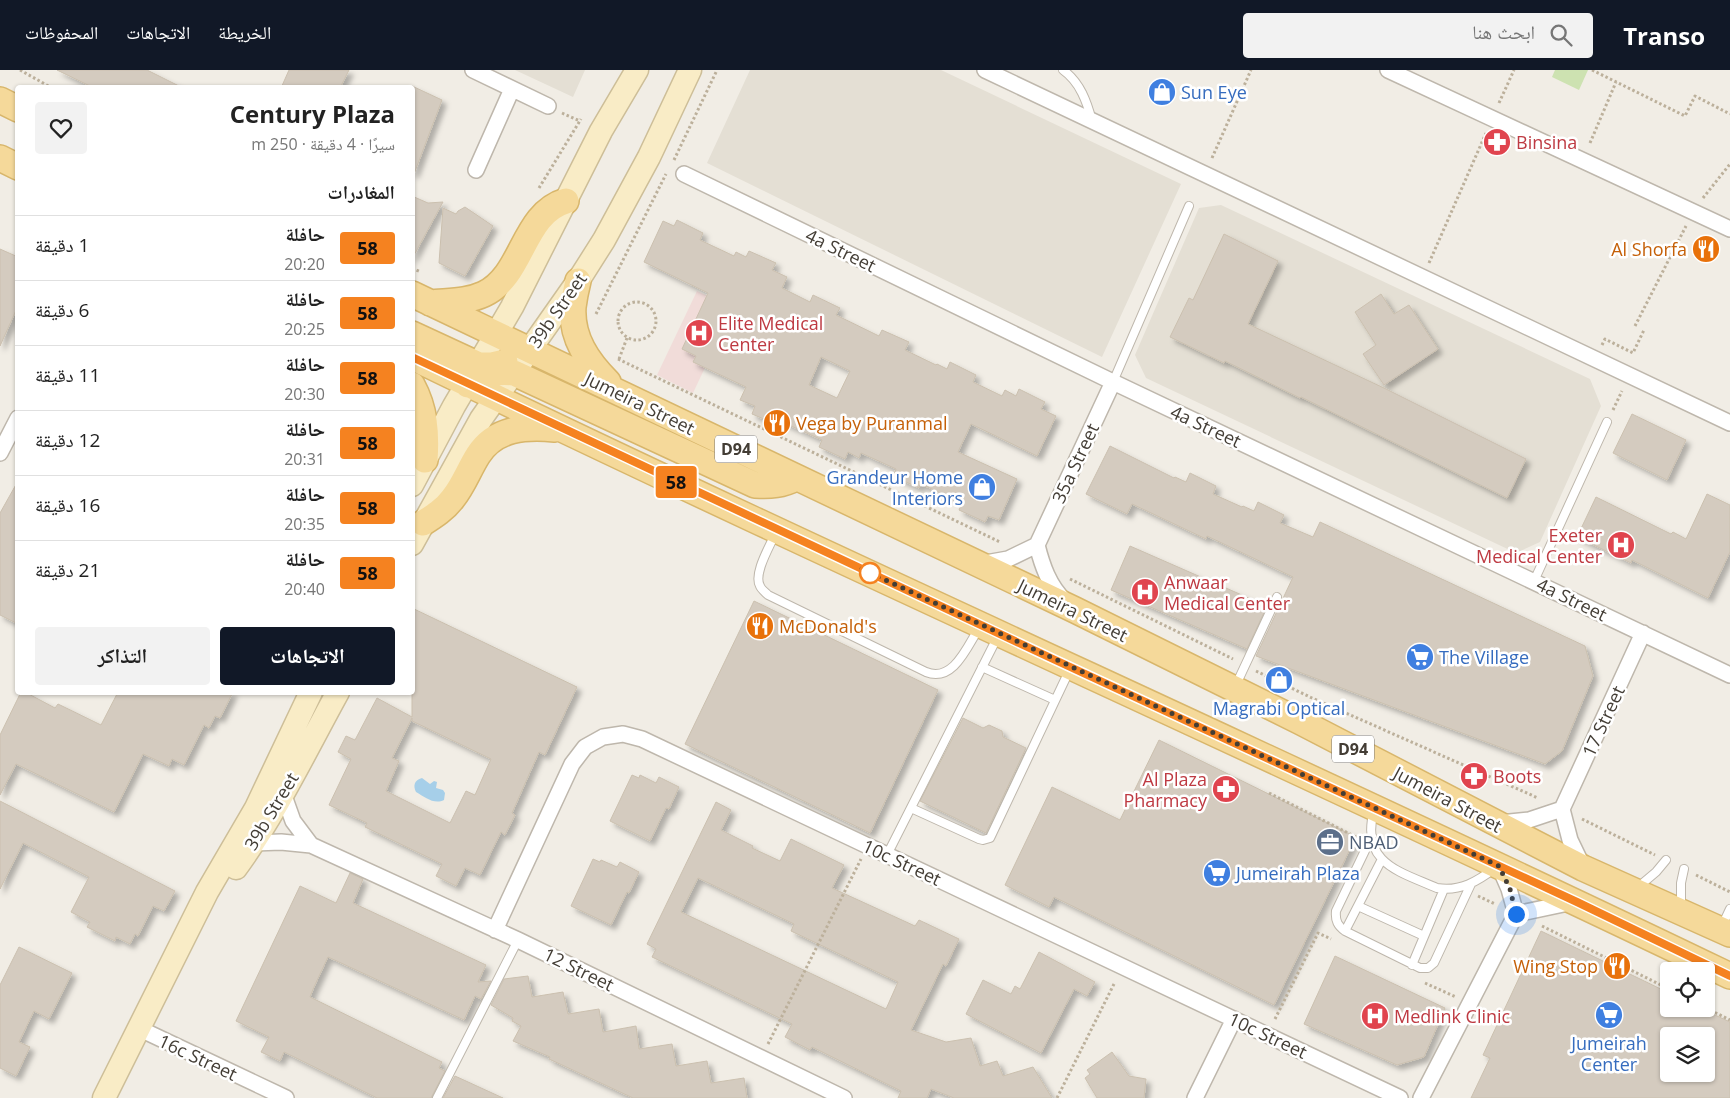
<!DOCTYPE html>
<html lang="ar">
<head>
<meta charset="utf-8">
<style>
	:root { --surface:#fff; --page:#f2f2f2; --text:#222; --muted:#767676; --line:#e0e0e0; --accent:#111827 }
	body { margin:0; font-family:"Open Sans","Noto Naskh Arabic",sans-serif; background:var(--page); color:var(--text); direction:rtl; height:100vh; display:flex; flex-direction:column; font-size:19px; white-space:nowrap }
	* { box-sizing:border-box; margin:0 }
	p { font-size:16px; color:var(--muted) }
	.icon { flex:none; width:28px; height:28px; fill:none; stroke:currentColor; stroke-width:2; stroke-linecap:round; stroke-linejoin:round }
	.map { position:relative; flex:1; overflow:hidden; direction:ltr }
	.panel { position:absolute; left:15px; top:15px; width:400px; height:610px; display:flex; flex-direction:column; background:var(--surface); border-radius:5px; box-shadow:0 1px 4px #0004; direction:rtl }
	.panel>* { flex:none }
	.badge { padding:0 10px; border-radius:4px; font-size:18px; line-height:32px }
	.controls { position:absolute; left:1660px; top:892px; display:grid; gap:10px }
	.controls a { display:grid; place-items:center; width:55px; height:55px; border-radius:5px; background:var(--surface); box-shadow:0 1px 4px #0004; font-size:25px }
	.you { position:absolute; width:25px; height:25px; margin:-12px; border:4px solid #fff; border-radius:50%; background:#1a73e8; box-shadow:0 0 0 8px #1a73e833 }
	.map>.badge { position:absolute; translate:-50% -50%; box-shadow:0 0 0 2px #fff }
	h2 { padding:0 20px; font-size:19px; line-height:45px }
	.round { display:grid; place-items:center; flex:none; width:52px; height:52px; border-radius:5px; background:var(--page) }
	.overview { display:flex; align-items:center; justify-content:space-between; height:85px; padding:0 20px }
	h1 { font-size:24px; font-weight:700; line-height:38px }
	.cta { display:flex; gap:10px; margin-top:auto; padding:10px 20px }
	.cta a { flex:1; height:58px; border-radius:5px; background:var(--accent); color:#fff; font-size:20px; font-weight:700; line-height:58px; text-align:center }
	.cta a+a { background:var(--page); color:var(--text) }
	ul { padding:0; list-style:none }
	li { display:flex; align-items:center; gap:15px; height:65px; padding:0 20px; border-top:1px solid var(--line) }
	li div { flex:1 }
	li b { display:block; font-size:19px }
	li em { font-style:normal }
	li .badge { min-width:55px; font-weight:700; text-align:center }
	header { display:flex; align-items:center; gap:30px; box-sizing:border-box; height:70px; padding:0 25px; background:var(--accent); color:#fff }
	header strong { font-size:24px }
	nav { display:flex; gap:28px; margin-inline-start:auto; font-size:18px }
	.search { width:350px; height:45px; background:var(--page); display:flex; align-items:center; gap:12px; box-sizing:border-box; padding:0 18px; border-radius:5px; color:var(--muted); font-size:19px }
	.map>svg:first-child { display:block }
	.residential { fill:#e4dfd4 }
	.medical { fill:#f1dcd9 }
	.green { fill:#cde2b1 }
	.water { fill:#a6cfe9 }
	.building { fill:#d4cbbf; stroke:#cbc0af; fill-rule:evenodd; filter:url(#shadow) }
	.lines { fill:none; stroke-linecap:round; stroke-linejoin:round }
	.lane-casing { stroke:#beb7ac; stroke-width:10 }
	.street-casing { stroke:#beb7ac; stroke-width:18 }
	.secondary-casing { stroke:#cdbe98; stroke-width:25 }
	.primary-casing { stroke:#d8b66b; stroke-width:28 }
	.path { stroke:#bcb09b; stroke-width:3; stroke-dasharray:2.5 2.5; stroke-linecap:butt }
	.lane { stroke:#fff; stroke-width:8 }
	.street { stroke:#fff; stroke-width:15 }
	.secondary { stroke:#f9ecc6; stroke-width:22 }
	.primary { stroke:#f5d99a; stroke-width:25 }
	.line-casing { stroke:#fff; stroke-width:11 }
	.line { stroke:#f58220; stroke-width:8 }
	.walk { stroke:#433d35; stroke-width:5; stroke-dasharray:0 9 }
	.stop-dot { fill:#fff; stroke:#f58220; stroke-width:2.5 }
	.labels { text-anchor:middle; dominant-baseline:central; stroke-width:5; stroke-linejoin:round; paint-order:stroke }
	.shield { fill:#fff; stroke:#7b7772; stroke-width:1 }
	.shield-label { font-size:16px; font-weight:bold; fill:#433d35 }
	.shop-label { font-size:18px; fill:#366cbe; stroke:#fff; text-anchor:start }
	.health-label { font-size:18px; fill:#be3a42; stroke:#fff; text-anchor:start }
	.food-label { font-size:18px; fill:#c56008; stroke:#fff; text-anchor:end }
	.street-label { font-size:18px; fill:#433d35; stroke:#fff }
	.service-label { font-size:18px; fill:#4e5e75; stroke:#fff; text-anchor:start }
</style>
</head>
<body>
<header>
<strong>Transo</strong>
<div class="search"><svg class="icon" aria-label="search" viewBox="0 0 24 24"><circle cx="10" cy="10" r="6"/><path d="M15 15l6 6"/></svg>ابحث هنا</div>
<nav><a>الخريطة</a><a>الاتجاهات</a><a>المحفوظات</a></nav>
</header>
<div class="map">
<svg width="1730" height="1028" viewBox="0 0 1730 1028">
	<defs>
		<filter id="shadow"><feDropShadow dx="4.5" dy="4.5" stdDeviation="2.5" flood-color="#0004"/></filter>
	</defs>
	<rect width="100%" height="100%" fill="#f1ede5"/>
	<path class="residential" d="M515,0H585L573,27Z
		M750,0H941L1181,114L1102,287L707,93Z
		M1221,135L1590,309L1601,336L1540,472L1516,483L1146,308L1135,285L1199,138Z"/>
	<path class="medical" d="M697,221L733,238L693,323L657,305Z"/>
	<path class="green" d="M1555,0H1588L1579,20L1552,7Z"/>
	<path class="water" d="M422,708L430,714L434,711L437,712L436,718L443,720L445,723L444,730C434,735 425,727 416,722C413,716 414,710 422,708Z"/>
	<path class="building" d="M57,0H147L183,18H94Z
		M289,0H349L340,18H281Z
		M412,16L442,30L414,104L412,103Z
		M412,126L428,133L443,132L412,189Z
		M465,137L493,156L465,206L439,193L443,138L456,144L458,141Z
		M677,150L703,163L700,170L734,186L736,182L746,187L749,181L776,193L772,200L787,207L782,218L810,232L813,225L840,238L836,245L879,266L882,260L909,272L905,280L936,295L937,294L947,299L950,292L976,305L973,312L1002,326L1005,320L1016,326L1019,319L1045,332L1041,339L1056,346L1037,386L971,354L958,382L1017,409L999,450L988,446L985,452L959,440L962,433L921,414L919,418L893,406L896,399L861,383L859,388L848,382L845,389L819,377L822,370L780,351L778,355L752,344L755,336L740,330L746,317L693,292L696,286L682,279L708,223L644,192L663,151L674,156ZM821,287L850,301L837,328L809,315Z
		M1224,164L1278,191L1248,254L1386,319L1526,389L1507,428L1301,327L1300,328L1225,291L1224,293L1170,267L1189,228L1193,230Z
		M0,179L18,187V236L0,276Z
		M1381,224L1394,244L1409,235L1438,279L1384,315L1363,284L1376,275L1355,242Z
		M1632,344L1686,370L1667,410L1613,383Z
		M1110,376L1174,408L1175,407L1186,412L1190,403L1216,416L1213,424L1242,437L1243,436L1254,441L1258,432L1284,445L1280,453L1313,467L1320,452L1585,576L1593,606L1562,681L1545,694L1256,586L1293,507L1207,466L1206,469L1132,434L1127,444L1086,424Z
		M18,411V554L0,545V443Z
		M1707,424L1730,435V482L1708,528L1632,490L1631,493L1577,467L1596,427L1671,464L1673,462L1686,469Z
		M1130,476L1267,536L1247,579L1111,520Z
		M754,531L938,620L870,763L685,674Z
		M412,538L577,617L545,685L539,682L512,743L515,745L505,765L501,762L480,805L465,798L456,816L436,806L442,794L365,757L367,753L329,735L351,689L338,682L346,666L355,670L377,628L412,647ZM412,648V651L491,689L475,725L466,721L450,753L386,721L399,691L392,688Z
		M21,622H25L55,638L58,634L101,655L118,622H233L220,648L215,646L209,658L204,655L184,695L172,689L169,696L143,684L114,742L16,694L0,725V665Z
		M963,648L983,658L989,655L1002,661L1003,667L1026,678L986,763L920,731Z
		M1159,670L1356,767L1274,935L1054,827L1049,837L1005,815L1052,717L1120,750Z
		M632,705L639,708L640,705L656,713L659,707L679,717L669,739L666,738L650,771L610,751Z
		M0,731L175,821L164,841L153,836L138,866L135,864L130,874L116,867L115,871L87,857L90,852L71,842L89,807L23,773L0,819Z
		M716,732L731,740L721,760L753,776L752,778L780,791L791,769L844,795L832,818L915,856L919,850L959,869L946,896L943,894L911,960L946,972L971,968L980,996L997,991L1003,1006L1033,997L1052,1028H954L931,1019L927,1028H898L901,1021L812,977L810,980L785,967L792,954L652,887L656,879L647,874ZM698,808L794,854L791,861L898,912L886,939L681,842Z
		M593,789L600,792L601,790L617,797L620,792L639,802L629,823L627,822L611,855L571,836Z
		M350,803L363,809L353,833L486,895L478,912L491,911L481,929L475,926L464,950L328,887L314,917L310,927L442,992L439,998L445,1001L431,1028H377L284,982L280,991L261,982L269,967L236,951L300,816L336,833Z
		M1541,861L1669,923V939H1702L1730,952V1028H1471L1490,988L1483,985ZM1669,966H1706V1004H1669Z
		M19,877L72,903L49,949L34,941L19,972L30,977L16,1006L0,998V915Z
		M1039,882L1095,912L1087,926L1074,919L1041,983L966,944L983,910L1011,924L1015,916L1020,919Z
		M1335,886L1445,938L1424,987L1397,995L1304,954Z
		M528,906L532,927L563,922L568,944L599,939L603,962L636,956L639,979L672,974L676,996L707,991L711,1013L744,1008L747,1028H633L549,989L550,987L513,971L521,956L512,951L513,948L491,935L504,909Z
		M1112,982L1129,1006L1146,1009L1144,1028H1097L1085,1008L1090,1004L1087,1000Z
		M455,1006L503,1028H443Z"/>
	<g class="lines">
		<defs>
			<path id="lane" d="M1063,0C1080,12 1087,32 1092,51
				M1113,312L1189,136
				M775,464C770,476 753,504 760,516C761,519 765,522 768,525L926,602C953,613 967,577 979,558
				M1534,511L1607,352
				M982,597L1055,630
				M1235,617L1277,527
				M911,738L979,769L983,770L990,768L1070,599
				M1374,740C1360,793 1398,801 1437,818C1460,822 1478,811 1495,798
				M1372,766L1336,841C1335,851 1338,856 1345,861L1420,898H1428L1434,893L1471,814
				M887,785L998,566
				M1637,818L1656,802L1666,790
				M1358,836L1424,866
				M1681,838V813L1684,799
				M1722,856L1730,839
				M1345,861L1382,789
				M1412,895L1444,819
				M437,1028L518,870"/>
			<path id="street" d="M473,0L548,36
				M985,0L1730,353
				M1388,0L1730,159
				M476,100L512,19
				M684,104L1113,312L1730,605
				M0,383L18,348
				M1037,475L1113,312
				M1037,475C1042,495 1049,516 1065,531
				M980,494L1008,489L1037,475
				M283,723L293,751L311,775
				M1500,753L1529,750L1562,739
				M254,773L281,772L311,775L518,870L844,1028
				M1583,797L1570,770L1562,739L1643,563
				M1516,844L1573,832
				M495,860L572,694L585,677L603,667L623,664L642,669L1400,1028
				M138,958L286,1028
				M1195,1028L1234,949
				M1421,1028L1516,844L1509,819L1499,796"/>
			<path id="secondary" d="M412,415L454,336L512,237L601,61L637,0
				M412,474L481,349L578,211L604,170L649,87L690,0
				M236,798C276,743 305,682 338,622
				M104,1028L207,822L256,738L311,622"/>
			<path id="primary" d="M0,30L18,39
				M0,88L18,97
				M578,211C576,219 574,229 573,237C571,268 588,292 608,312
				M412,224L1075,540L1301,652L1583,798L1730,864
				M430,233C448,231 467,232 484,224C524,205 522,144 566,131
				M412,264L479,295H492L505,292
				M412,287C849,499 1293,695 1730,906
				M412,315C425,339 427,363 425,390
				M468,315C483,304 496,301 514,303L755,415C771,416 782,415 796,408
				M423,453C434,446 445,439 453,428C463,416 469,399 478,385C495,358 526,356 555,359"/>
		</defs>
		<use href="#lane" class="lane-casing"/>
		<use href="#street" class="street-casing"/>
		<use href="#secondary" class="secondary-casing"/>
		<use href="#primary" class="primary-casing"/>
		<path class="path" d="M20,0L52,18
			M1592,0L1685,46L1695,26L1730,44
			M1499,33L1514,0
			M562,43L580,51
			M1590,73L1616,12
			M1212,88L1251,0
			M674,90L717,0
			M539,118L581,49
			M1703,128L1730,94
			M1429,193L1486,63
			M412,198L421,202
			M618 251a19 19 0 1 1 38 0a19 19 0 1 1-38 0Z
			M596,244L666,104
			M1635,256L1686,156
			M1602,275L1605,269L1633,283L1644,260
			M618,289L1000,472
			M619,289L627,268
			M1613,340L1622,321
			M1070,509L1233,589
			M1256,601L1312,628L1538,728
			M1269,723L1358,768
			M1582,749L1655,785
			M1696,805L1730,822
			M1478,826L1495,834
			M1542,856L1669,919
			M1425,913L1456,927
			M1706,938L1730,950
			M1275,949L1318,863L1331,869
			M768,974L861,789
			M1057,1028L1115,912"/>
		<use href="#lane" class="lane"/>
		<use href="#street" class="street"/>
		<use href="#secondary" class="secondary"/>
		<use href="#primary" class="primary"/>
	</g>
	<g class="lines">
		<defs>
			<path id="line" d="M412,287L1053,589L1577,832L1730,906"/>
		</defs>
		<use href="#line" class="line-casing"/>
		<use href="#line" class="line"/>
		<path class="walk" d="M870,503L862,499L1499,796L1510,819L1516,844"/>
	</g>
	<defs>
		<symbol id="shop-disc" viewBox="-11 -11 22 22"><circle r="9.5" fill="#3f7fe0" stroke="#fff"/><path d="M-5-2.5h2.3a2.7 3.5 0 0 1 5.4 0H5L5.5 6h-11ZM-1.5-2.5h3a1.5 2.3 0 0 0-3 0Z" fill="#fff"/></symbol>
		<symbol id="pharmacy-disc" viewBox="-11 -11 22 22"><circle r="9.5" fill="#e0444e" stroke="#fff"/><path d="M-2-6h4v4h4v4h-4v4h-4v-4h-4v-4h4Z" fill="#fff"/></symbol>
		<symbol id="restaurant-disc" viewBox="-11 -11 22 22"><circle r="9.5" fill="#e8710a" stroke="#fff"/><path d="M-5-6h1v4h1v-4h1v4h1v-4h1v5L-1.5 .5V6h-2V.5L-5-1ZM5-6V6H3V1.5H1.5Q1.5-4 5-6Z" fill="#fff"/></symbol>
		<symbol id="hospital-disc" viewBox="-11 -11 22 22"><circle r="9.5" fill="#e0444e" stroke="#fff"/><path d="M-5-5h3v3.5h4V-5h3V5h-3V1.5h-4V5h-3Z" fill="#fff"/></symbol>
		<symbol id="supermarket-disc" viewBox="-11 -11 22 22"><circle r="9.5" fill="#3f7fe0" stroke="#fff"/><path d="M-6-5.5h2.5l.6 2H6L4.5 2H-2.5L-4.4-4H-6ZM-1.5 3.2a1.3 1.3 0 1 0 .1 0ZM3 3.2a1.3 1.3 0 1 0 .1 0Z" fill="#fff"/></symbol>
		<symbol id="office-disc" viewBox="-11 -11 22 22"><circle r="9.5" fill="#5c6f8a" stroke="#fff"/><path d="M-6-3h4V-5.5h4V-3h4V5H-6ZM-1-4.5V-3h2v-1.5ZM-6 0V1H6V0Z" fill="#fff"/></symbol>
	</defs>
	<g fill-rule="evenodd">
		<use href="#shop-disc" x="1146" y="6" width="32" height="32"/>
		<use href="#pharmacy-disc" x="1481" y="56" width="32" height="32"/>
		<use href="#restaurant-disc" x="1690" y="163" width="32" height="32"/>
		<use href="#hospital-disc" x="683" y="247" width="32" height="32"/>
		<use href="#restaurant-disc" x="761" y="337" width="32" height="32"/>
		<use href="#shop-disc" x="966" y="401" width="32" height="32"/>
		<use href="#hospital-disc" x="1605" y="459" width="32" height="32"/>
		<use href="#hospital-disc" x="1129" y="506" width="32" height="32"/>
		<use href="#restaurant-disc" x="744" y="540" width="32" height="32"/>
		<use href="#supermarket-disc" x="1404" y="571" width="32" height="32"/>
		<use href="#shop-disc" x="1263" y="594" width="32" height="32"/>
		<use href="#pharmacy-disc" x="1458" y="690" width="32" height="32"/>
		<use href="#pharmacy-disc" x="1210" y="703" width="32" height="32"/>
		<use href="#office-disc" x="1314" y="756" width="32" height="32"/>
		<use href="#supermarket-disc" x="1201" y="787" width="32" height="32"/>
		<use href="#restaurant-disc" x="1601" y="880" width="32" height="32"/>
		<use href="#supermarket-disc" x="1593" y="929" width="32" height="32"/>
		<use href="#hospital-disc" x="1359" y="930" width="32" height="32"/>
	</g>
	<circle class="stop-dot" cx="870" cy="503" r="10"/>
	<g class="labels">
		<g class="shield">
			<rect x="715" y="365.5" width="42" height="27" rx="4"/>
			<rect x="1332" y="665.5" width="42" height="27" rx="4"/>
		</g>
		<g class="shield-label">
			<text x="736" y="379">D94</text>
			<text x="1353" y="679">D94</text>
		</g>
		<g class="shop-label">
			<text x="1181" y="22">Sun Eye</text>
			<text x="963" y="407" text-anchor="end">Grandeur Home<tspan x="963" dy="21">Interiors</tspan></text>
			<text x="1439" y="587">The Village</text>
			<text x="1279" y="638" text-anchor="middle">Magrabi Optical</text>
			<text x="1236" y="803">Jumeirah Plaza</text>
			<text x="1609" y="973" text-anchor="middle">Jumeirah<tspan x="1609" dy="21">Center</tspan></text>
		</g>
		<g class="health-label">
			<text x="1516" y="72">Binsina</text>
			<text x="718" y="253">Elite Medical<tspan x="718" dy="21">Center</tspan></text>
			<text x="1602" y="465" text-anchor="end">Exeter<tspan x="1602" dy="21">Medical Center</tspan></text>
			<text x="1164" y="512">Anwaar<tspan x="1164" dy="21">Medical Center</tspan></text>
			<text x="1493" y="706">Boots</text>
			<text x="1207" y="709" text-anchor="end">Al Plaza<tspan x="1207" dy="21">Pharmacy</tspan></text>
			<text x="1394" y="946">Medlink Clinic</text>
		</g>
		<g class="food-label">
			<text x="1687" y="179">Al Shorfa</text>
			<text x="796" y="353" text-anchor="start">Vega by Puranmal</text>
			<text x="779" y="556" text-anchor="start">McDonald's</text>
			<text x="1598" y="896">Wing Stop</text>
		</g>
		<g class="street-label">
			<text transform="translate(841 180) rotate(26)">4a Street</text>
			<text transform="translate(557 240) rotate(-55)">39b Street</text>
			<text transform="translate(640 333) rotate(26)">Jumeira Street</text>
			<text transform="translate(1206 356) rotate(25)">4a Street</text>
			<text transform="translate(1075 393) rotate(-65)">35a Street</text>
			<text transform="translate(1572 529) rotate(26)">4a Street</text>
			<text transform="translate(1073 540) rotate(26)">Jumeira Street</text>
			<text transform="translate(1603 651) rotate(-65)">17 Street</text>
			<text transform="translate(1448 729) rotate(28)">Jumeira Street</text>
			<text transform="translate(271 741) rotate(-59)">39b Street</text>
			<text transform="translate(902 792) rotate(25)">10c Street</text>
			<text transform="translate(579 899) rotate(26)">12 Street</text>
			<text transform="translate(1268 965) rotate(25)">10c Street</text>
			<text transform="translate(198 987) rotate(25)">16c Street</text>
		</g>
		<g class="service-label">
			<text x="1349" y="772">NBAD</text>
		</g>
	</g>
</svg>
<div class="controls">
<a><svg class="icon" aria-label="locate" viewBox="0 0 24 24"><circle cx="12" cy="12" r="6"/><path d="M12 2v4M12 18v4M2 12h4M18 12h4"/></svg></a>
<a><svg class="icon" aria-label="layers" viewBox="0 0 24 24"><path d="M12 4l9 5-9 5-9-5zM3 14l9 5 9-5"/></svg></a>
</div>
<div class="you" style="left:1516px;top:844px"></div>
<b class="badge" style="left:676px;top:412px;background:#f58220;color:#111">58</b>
<section class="panel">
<div class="overview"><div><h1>Century Plaza</h1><p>سيرًا · 4 دقيقة · 250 m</p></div><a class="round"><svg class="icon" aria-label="heart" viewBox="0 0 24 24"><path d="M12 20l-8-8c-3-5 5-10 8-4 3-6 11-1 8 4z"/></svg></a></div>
<h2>المغادرات</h2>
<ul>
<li><span class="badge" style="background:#f58220;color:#111">58</span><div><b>حافلة</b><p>20:20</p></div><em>1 دقيقة</em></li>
<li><span class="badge" style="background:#f58220;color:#111">58</span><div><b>حافلة</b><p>20:25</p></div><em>6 دقيقة</em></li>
<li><span class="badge" style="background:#f58220;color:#111">58</span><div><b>حافلة</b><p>20:30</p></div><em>11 دقيقة</em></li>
<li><span class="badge" style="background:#f58220;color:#111">58</span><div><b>حافلة</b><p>20:31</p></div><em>12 دقيقة</em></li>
<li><span class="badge" style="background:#f58220;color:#111">58</span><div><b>حافلة</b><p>20:35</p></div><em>16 دقيقة</em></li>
<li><span class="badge" style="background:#f58220;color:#111">58</span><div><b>حافلة</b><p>20:40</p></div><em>21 دقيقة</em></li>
</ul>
<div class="cta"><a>الاتجاهات</a><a>التذاكر</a></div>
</section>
</div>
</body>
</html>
